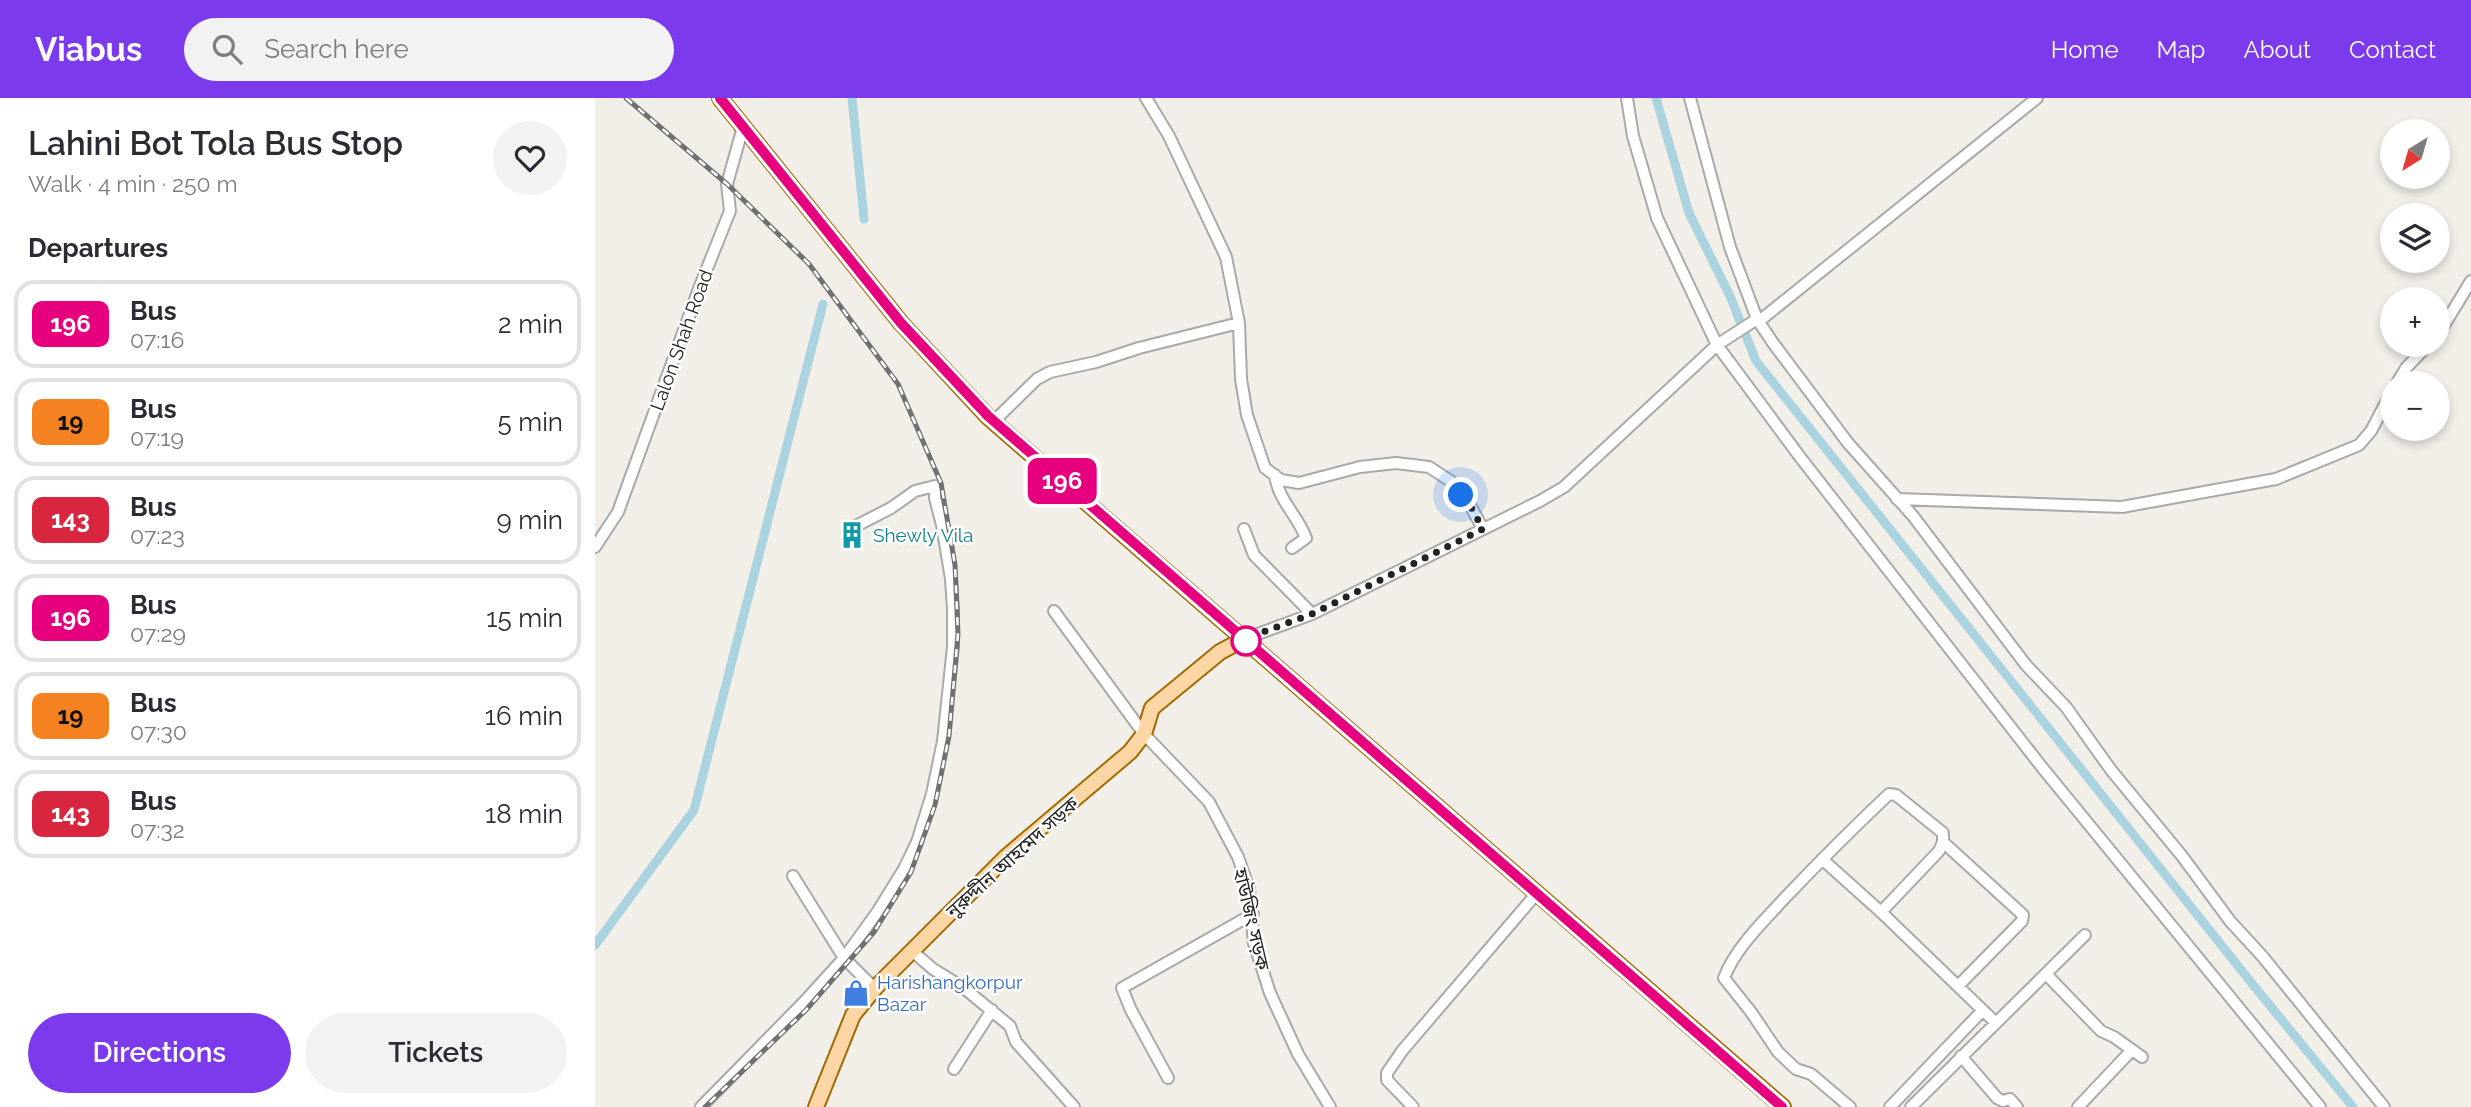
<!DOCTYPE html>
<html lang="en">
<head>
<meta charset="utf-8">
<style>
	:root { --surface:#fff; --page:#f2f2f3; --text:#2b2b33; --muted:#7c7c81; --line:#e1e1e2; --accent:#7c3aed }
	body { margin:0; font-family:Raleway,"Noto Sans Bengali",sans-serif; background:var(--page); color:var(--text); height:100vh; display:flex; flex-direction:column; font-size:26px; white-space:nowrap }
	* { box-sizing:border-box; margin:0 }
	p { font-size:23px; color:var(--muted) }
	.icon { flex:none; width:38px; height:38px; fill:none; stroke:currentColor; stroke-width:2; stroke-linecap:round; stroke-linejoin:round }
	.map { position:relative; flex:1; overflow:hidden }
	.details { display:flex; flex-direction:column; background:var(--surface); width:595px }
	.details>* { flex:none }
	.badge { padding:0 14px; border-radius:10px; font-size:24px; line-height:46px }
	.needle { width:46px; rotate:217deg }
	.fabs { position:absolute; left:1785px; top:21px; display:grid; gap:14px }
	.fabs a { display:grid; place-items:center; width:70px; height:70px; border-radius:50%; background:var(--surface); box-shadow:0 4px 10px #0003; font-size:35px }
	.you { position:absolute; width:35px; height:35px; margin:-18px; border:5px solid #fff; border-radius:50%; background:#1a73e8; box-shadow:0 0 0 10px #1a73e833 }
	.map>.badge { position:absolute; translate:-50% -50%; box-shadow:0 0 0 4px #fff }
	h2 { padding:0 28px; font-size:26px; line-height:63px }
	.round { display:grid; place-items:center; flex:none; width:74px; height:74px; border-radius:37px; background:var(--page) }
	.overview { display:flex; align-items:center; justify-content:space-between; height:119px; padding:0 28px }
	h1 { font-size:33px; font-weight:600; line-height:52px }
	.primary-button { display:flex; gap:14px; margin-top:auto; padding:14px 28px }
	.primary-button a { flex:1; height:80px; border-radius:42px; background:var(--accent); color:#fff; font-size:28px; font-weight:600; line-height:80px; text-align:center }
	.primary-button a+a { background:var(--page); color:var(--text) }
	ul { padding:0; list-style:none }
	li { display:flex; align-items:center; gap:21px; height:88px; margin:0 14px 10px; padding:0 14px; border:4px solid var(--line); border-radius:21px }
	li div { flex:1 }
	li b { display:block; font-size:26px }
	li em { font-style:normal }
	li .badge { min-width:77px; font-weight:700; text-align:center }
	header { display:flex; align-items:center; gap:42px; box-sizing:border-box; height:98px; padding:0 35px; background:var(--accent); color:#fff }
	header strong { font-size:33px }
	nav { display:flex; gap:38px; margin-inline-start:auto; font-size:24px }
	.search { width:490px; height:63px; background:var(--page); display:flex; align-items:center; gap:18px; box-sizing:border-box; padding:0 24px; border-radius:38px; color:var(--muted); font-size:26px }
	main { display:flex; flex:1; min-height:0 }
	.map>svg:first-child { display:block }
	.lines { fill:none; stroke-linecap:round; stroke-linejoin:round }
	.canal { stroke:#aad3df; stroke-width:9 }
	.minor-casing { stroke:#a9a9a9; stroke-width:14 }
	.major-casing { stroke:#a06b00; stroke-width:18 }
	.minor { stroke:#fff; stroke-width:10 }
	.major { stroke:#fcd6a4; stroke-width:14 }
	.rail-casing { stroke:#707070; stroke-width:5 }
	.rail { stroke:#fff; stroke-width:2.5; stroke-dasharray:8; stroke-linecap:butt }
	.line-casing { stroke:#fff; stroke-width:16 }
	.line { stroke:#e6007e; stroke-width:10 }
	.walk { stroke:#222; stroke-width:7; stroke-dasharray:0 12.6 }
	.stop-dot { fill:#fff; stroke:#e6007e; stroke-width:3.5 }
	.labels { text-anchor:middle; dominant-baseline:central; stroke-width:5; stroke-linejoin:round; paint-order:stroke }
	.street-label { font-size:19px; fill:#222; stroke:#fff }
	.culture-label { font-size:19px; fill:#0d838f; stroke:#fff; text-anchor:start }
	.shop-label { font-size:19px; fill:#366cbe; stroke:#fff; text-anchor:start }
</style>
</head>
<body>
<header>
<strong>Viabus</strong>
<div class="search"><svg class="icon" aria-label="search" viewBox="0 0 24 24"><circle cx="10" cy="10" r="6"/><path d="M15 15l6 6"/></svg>Search here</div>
<nav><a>Home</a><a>Map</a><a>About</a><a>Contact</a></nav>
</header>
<main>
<section class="details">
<div class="overview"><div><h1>Lahini Bot Tola Bus Stop</h1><p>Walk · 4 min · 250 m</p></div><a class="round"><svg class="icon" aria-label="heart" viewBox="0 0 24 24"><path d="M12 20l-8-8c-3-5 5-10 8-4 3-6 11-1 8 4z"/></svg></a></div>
<h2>Departures</h2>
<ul>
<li><span class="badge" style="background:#e6007e;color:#fff">196</span><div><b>Bus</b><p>07:16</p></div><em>2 min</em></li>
<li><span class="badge" style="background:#f58220;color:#111">19</span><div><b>Bus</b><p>07:19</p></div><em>5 min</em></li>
<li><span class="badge" style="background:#d7263d;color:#fff">143</span><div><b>Bus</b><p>07:23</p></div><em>9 min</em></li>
<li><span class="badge" style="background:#e6007e;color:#fff">196</span><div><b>Bus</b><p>07:29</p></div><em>15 min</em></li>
<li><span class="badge" style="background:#f58220;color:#111">19</span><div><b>Bus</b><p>07:30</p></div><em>16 min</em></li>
<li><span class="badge" style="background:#d7263d;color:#fff">143</span><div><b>Bus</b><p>07:32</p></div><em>18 min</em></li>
</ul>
<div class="primary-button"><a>Directions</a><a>Tickets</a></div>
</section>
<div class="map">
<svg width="1876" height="1009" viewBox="0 0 1876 1009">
	<rect width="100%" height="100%" fill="#f2efe9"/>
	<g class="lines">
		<path class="canal" d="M257,0L269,121
			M1061,0L1094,115L1135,198L1161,263L1659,888L1758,1009
			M0,847L99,712L228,206"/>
		<defs>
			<path id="minor" d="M551,0L574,38L631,159L644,225L646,281L652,317L670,370L686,382L704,385L765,369L801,365L834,369L857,384L876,409L888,431
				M1032,0L1038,38L1062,120L1122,247L1205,359L1446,668L1725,1009
				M1095,0L1135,149L1162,221L1178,245L1253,345L1318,418L1431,567L1471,609L1516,672L1587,758L1635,823L1668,859L1789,1009
				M1843,237L1876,183
				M1802,285L1811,270L1833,247
				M399,323L442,281L455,274L501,264L544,250L644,225
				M680,377C683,402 703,418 711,440L697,450
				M1302,401L1527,409L1681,381L1764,347L1776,333L1797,293
				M649,431L659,457L717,516
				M0,449L23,414L105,188L135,113L132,86L148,29
				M459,513L549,636L614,704L643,759L654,791L659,845L675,895L703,956L735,1009
				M649,541L717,516L945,403L969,389L1122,247L1162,221L1168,220L1442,0
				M1348,744L1428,817L1427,823L1363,888
				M1227,761L1286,814L1401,925
				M198,778L249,860L280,891
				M316,852L338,871L369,890L415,928L421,944L479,1009
				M1451,876L1506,933L1519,939L1547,959
				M1366,958L1402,1000L1408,1003L1415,1001L1422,1009
				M359,971L397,912
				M573,980L536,912L527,890L658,816
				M106,1009L209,904L249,860L283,813L309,771L322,744L337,696L348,643L358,549V511L356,481L347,427L340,400V388L320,393L296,410L253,432
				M818,1009L792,982V975L807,953L942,795
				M1255,1009L1216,976L1201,971L1183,954L1156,914L1129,880C1140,851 1166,826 1187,803C1222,766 1257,731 1294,696L1301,697L1348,735V744L1344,753L1286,814
				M1295,1009L1388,912
				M1316,1009L1490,837
				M1483,1009L1536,953"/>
			<path id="major" d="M125,0L306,225L393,319L1188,1009
				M221,1009L258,917L281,889L411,759L535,654L549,636L557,610L625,554L649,541"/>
		</defs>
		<use href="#minor" class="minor-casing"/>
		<use href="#major" class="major-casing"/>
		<use href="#minor" class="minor"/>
		<use href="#major" class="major"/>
		<defs>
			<path id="rail" d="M31,0L132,86L214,166L303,286L346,385L360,467L363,536L354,638L340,707L316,774L279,834L211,912L110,1009"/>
		</defs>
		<use href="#rail" class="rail-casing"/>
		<use href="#rail" class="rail"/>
	</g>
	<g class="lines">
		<defs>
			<path id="line" d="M125,0L306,225L393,318L1187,1009"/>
		</defs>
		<use href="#line" class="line-casing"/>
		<use href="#line" class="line"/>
		<path class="walk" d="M651,543L649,541L717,516L888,431L876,409L866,397"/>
	</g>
	<defs>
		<symbol id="building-bare" viewBox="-9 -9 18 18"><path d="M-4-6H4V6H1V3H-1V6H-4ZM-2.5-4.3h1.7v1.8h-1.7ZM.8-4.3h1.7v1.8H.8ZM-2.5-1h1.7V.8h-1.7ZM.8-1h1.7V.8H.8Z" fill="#0f9aa8" stroke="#fff" stroke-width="2.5" paint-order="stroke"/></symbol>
		<symbol id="shop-bare" viewBox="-9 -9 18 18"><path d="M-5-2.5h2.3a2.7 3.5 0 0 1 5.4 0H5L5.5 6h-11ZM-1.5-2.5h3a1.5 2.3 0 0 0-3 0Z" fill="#3f7fe0" stroke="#fff" stroke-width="2.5" paint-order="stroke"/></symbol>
	</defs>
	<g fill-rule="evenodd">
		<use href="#building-bare" x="238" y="418" width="38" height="38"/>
		<use href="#shop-bare" x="242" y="876" width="38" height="38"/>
	</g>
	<circle class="stop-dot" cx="651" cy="543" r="14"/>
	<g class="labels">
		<g class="street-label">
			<text transform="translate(86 242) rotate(-70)">Lalon Shah Road</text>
			<text transform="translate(417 759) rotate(-42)">নুরুদ্দীন আহমেদ সড়ক</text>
			<text transform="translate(657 821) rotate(77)">হাউজিং সড়ক</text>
		</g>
		<g class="culture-label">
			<text x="278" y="437">Shewly Vila</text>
		</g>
		<g class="shop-label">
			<text x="282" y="884">Harishangkorpur<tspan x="282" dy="22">Bazar</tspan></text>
		</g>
	</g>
</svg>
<div class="fabs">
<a><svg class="needle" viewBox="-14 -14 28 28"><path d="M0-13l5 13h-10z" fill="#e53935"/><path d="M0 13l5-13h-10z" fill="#7c7c81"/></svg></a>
<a><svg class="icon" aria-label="layers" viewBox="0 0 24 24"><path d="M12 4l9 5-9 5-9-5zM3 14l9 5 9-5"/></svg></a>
<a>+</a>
<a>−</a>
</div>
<div class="you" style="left:866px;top:397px"></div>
<b class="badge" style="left:467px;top:383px;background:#e6007e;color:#fff">196</b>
</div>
</main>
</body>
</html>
